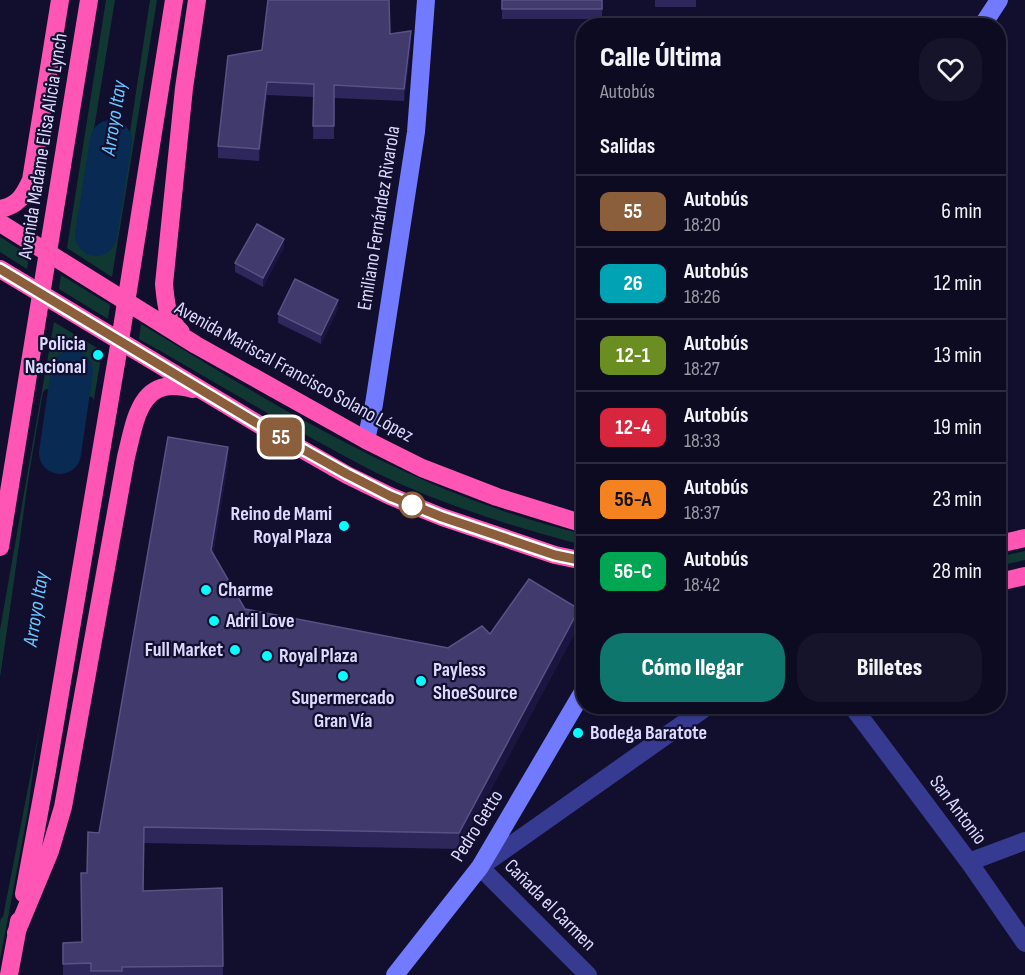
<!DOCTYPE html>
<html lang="es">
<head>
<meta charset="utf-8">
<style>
	:root { --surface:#0d0b22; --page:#16142a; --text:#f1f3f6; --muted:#9a9ba5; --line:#2d2b40; --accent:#0f766e }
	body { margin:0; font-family:"Sofia Sans Condensed",sans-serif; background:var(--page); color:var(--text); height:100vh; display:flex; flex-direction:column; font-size:22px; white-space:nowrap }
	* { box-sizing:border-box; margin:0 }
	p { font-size:20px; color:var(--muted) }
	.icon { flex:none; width:33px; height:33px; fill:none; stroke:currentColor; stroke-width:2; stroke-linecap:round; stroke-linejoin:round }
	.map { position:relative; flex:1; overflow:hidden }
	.panel { position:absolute; left:576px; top:18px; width:430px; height:696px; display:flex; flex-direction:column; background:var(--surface); border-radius:24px; box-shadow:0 2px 4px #0004,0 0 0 2px var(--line) }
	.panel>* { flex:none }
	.badge { padding:0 12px; border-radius:9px; font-size:21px; line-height:39px }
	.map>.badge { position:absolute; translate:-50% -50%; box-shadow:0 0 0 3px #fff }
	h2 { padding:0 24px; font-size:22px; line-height:54px }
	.round { display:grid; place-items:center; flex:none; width:63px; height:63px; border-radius:24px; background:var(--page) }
	.summary { display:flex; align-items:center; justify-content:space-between; height:102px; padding:0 24px }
	h1 { font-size:28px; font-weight:800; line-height:45px }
	.button { display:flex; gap:12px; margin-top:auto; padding:12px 24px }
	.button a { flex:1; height:69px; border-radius:24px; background:var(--accent); color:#fff; font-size:24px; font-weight:800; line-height:69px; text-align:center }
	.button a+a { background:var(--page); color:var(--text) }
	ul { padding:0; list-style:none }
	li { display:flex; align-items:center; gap:18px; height:72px; padding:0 24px; border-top:2px solid var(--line) }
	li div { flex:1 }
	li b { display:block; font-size:22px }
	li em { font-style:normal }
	li .badge { min-width:66px; font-weight:700; text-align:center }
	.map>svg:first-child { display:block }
	.green { fill:#113733 }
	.pier { fill:#110f2d }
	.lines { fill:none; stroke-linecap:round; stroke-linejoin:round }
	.river { stroke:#082a53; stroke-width:42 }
	.street { stroke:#363a90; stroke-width:18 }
	.secondary { stroke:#727aff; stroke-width:18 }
	.highway { stroke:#ff56b5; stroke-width:18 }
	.highway-bridge { stroke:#ff56b5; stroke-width:18 }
	.wall { fill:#2d275b }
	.shaded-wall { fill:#1a1541 }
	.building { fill:#403a6d; stroke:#585384; stroke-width:1.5 }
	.line-casing { stroke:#fff; stroke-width:14 }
	.line { stroke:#8b5e3c; stroke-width:9 }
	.poi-dot { fill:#07fbff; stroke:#110f2d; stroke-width:2 }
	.stop-dot { fill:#fff; stroke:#8b5e3c; stroke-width:3 }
	.labels { text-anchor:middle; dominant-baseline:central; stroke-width:4.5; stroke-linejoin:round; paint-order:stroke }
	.street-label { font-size:20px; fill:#dcdbff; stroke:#110f2d }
	.poi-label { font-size:20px; font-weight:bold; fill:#dcdbff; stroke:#110f2d; text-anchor:start }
	.water-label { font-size:21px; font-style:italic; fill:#69c6ff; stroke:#110f2d }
</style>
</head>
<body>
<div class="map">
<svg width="1025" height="975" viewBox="0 0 1025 975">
	<rect width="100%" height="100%" fill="#110f2d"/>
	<path class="green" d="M106,0H116L85,191L117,207L148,0H157L112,277L67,248Z
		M0,237L29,255L27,269L0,252Z
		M61,275L110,305L108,319L59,289Z
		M54,322L102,351L34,763L28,811L0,960V923L47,680L23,526L0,678V630Z
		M141,324C284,411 419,495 583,534V545C512,527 431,501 365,467C288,427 214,381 139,339Z
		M1025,551V560L999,566V557Z"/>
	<path class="pier" d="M115,0H150L119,204L117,207L84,190Z
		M46,389L92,397L94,400L50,675L3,917L0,919V680L29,474L43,392Z"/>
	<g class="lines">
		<path class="river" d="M96,235L111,141
			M60,453L72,371"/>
		<path class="street" d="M852,706L969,862L1025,943
			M969,862L1025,841
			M588,975L480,867L708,706"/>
		<path class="secondary" d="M982,26L999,0
			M366,440L374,404L416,132L426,0
			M395,975L480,867L584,690"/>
		<path class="highway" d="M0,209C18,206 24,195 31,180L60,0
			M0,223L196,345L366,440L422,468L497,497L584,524
			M0,269L263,427L347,475L390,496L442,517L555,555L584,561
			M181,332C166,318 166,303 164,284L184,88L197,0
			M999,544L1025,538
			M999,582L1025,576
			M24,894L47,770
			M16,933L50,851L63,807L126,457C136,417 140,374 193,389
			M9,975L19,921"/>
		<path class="highway-bridge" d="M0,547L89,0
			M47,770L122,328L174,0"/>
	</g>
	<path class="wall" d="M502,0H602V19H502Z
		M655,0H696V7H655Z
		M390,34L411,44L404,101L334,98V139H313L314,97L267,95L259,161L218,158V146L262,50Z
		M284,248L263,287L235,272V263Z
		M338,309L321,344L278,323V314Z
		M228,463L213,554L245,609L448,648L490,634L579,625L459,849L144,843L143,891L222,888L223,975H63V943L82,942L87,873L99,833Z"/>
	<path class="shaded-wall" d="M411,31V44L404,101V89Z
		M267,82V95L259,161V149Z
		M284,239V248L263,287V278Z
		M338,300V309L321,344V335Z
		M228,447V463L211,567V550Z
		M579,609V625L459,849V833Z"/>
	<path class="building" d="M268,0H389L390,34L411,31L404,89L334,85V126H313L314,84L267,82L259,149L218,146L228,56L262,50Z
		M502,0H602V9H502Z
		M257,224L284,239L263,278L235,263Z
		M295,279L338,300L321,335L278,314Z
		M168,437L228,447L211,550L245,609L448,648L482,626L490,634L529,579L579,609L459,833L144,827L143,891L222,888L223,966L122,967V971H91V963L63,964V943L82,942L81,873H87L88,832L99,833Z"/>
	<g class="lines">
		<defs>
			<path id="line" d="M0,269L263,427L347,474L390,496L442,517L555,555L584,561"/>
		</defs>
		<use href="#line" class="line-casing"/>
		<use href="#line" class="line"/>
	</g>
	<g class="poi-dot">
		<circle cx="98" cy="355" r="6"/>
		<circle cx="344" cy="526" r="6"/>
		<circle cx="206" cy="590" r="6"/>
		<circle cx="214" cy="621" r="6"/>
		<circle cx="235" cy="650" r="6"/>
		<circle cx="267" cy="656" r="6"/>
		<circle cx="343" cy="676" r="6"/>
		<circle cx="421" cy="681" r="6"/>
		<circle cx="578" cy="733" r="6"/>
	</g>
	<circle class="stop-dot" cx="412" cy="505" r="12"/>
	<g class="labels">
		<g class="street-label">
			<text transform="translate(43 146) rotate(-81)">Avenida Madame Elisa Alicia Lynch</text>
			<text transform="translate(379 218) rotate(-81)">Emiliano Fernández Rivarola</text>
			<text transform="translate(294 372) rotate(29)">Avenida Mariscal Francisco Solano López</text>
			<text transform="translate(958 810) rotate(53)">San Antonio</text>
			<text transform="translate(477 826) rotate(-58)">Pedro Getto</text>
			<text transform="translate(550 905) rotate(45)">Cañada el Carmen</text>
		</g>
		<g class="poi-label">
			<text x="86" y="344" text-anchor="end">Policia<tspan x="86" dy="23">Nacional</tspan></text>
			<text x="332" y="514" text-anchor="end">Reino de Mami<tspan x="332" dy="23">Royal Plaza</tspan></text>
			<text x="218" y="590">Charme</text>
			<text x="226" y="621">Adril Love</text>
			<text x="223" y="650" text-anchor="end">Full Market</text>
			<text x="279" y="656">Royal Plaza</text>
			<text x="433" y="670">Payless<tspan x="433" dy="23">ShoeSource</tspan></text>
			<text x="343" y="698" text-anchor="middle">Supermercado<tspan x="343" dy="23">Gran Vía</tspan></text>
			<text x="590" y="733">Bodega Baratote</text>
		</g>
		<g class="water-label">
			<text transform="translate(114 118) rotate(-81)">Arroyo Itay</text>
			<text transform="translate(36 609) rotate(-81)">Arroyo Itay</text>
		</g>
	</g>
</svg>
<b class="badge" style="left:281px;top:437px;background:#8b5e3c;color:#fff">55</b>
<section class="panel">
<div class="summary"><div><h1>Calle Última</h1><p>Autobús</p></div><a class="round"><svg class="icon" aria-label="heart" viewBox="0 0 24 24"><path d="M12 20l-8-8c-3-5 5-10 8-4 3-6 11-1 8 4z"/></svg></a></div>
<h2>Salidas</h2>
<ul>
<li><span class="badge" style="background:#8b5e3c;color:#fff">55</span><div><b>Autobús</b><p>18:20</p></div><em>6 min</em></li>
<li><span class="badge" style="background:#00a3b4;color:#fff">26</span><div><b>Autobús</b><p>18:26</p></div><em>12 min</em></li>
<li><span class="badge" style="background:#6b8e23;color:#fff">12-1</span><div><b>Autobús</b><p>18:27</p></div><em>13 min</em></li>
<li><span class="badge" style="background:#d7263d;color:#fff">12-4</span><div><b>Autobús</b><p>18:33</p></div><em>19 min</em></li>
<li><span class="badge" style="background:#f58220;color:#111">56-A</span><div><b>Autobús</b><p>18:37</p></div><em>23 min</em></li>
<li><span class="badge" style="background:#00a651;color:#fff">56-C</span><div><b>Autobús</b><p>18:42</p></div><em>28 min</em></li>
</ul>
<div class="button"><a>Cómo llegar</a><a>Billetes</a></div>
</section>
</div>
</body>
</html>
